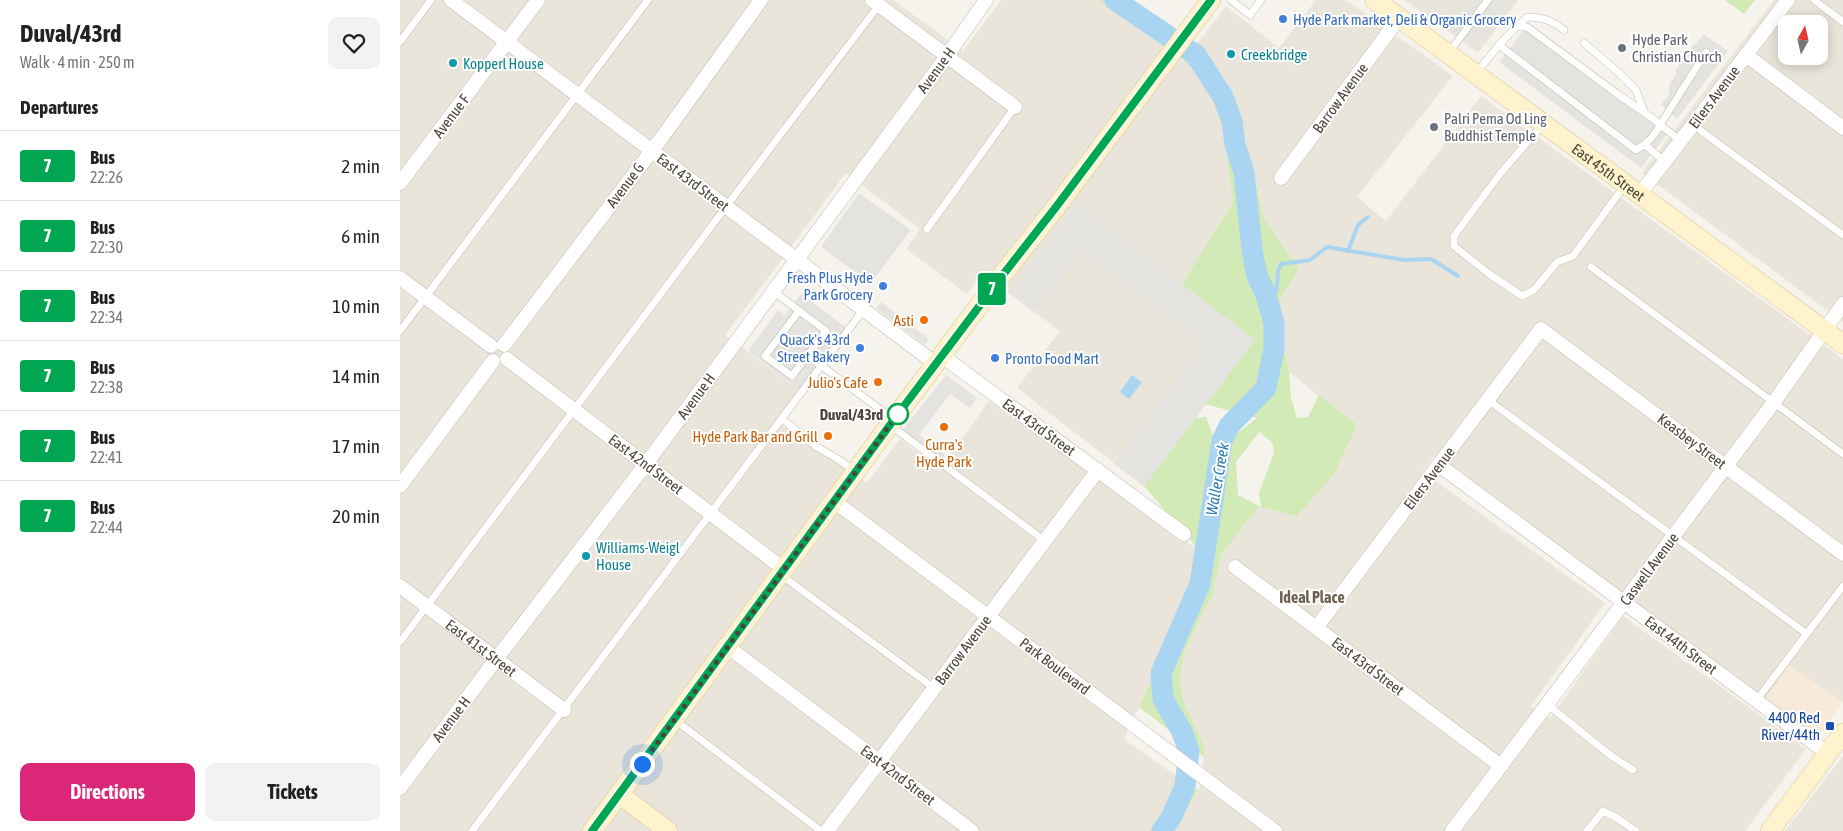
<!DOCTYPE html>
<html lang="en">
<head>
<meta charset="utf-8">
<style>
	:root { --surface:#fff; --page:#f2f2f2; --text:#222; --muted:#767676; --line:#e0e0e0; --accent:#db2777 }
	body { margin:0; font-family:"Asap Condensed",sans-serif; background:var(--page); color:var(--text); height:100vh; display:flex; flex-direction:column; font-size:19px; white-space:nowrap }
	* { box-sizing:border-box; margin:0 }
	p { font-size:16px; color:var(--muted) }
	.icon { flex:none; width:28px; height:28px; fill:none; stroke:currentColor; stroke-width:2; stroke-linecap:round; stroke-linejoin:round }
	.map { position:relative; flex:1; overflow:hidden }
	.panel { display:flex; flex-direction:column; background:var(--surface); width:400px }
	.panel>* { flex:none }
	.badge { padding:0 10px; border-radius:4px; font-size:18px; line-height:32px }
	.needle { width:32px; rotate:8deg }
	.buttons { position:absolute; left:1378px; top:15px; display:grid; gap:10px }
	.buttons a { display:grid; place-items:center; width:50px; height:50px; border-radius:10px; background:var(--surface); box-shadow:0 2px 12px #0003; font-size:25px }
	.you { position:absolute; width:25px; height:25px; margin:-12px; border:4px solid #fff; border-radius:50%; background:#1a73e8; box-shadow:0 0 0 8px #1a73e833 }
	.map>.badge { position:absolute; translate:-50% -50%; box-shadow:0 0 0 2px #fff }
	h2 { padding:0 20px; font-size:19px; line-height:45px }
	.round { display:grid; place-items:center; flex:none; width:52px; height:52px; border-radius:10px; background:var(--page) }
	.overview { display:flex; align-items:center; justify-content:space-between; height:85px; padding:0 20px }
	h1 { font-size:24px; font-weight:700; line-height:38px }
	.primary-button { display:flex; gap:10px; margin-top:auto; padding:10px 20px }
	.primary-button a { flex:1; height:58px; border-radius:10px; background:var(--accent); color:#fff; font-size:20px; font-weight:700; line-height:58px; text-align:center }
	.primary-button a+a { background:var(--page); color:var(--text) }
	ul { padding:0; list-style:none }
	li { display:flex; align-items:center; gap:15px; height:70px; padding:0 20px; border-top:1px solid var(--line) }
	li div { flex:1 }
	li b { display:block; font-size:19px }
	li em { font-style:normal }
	li .badge { min-width:55px; font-weight:700; text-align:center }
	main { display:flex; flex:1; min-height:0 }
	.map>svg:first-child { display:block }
	.residential { fill:#eae5da; fill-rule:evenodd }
	.commercial { fill:#f7ead8 }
	.green { fill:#d2eab5 }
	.parking { fill:#e5e3e0 }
	.water { fill:#a9d4f2 }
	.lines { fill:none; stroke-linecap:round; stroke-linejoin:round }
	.stream { stroke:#a9d4f2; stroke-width:4 }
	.river { stroke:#a9d4f2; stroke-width:21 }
	.lane-casing { stroke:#c2bbae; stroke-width:8 }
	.street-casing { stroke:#c2bbae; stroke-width:15 }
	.secondary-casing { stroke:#d6c79b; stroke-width:20 }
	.lane { stroke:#fff; stroke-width:7 }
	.street { stroke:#fff; stroke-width:14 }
	.secondary { stroke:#fff3cd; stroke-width:19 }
	.line-casing { stroke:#fff; stroke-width:11 }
	.line { stroke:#00a651; stroke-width:8 }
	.walk { stroke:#4b4439; stroke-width:5; stroke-dasharray:0 9 }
	.shop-dot { fill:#3f7fe0; stroke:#fff; stroke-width:2 }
	.worship-dot { fill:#6b7280; stroke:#fff; stroke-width:2 }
	.culture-dot { fill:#0f9aa8; stroke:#fff; stroke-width:2 }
	.food-dot { fill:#e8710a; stroke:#fff; stroke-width:2 }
	.stop-dot { fill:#fff; stroke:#00a651; stroke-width:2.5 }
	.transit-dot { fill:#1a4fb4; stroke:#fff; stroke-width:2 }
	.labels { text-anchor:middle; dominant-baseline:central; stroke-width:4; stroke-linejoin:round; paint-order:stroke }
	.shop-label { font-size:15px; fill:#366cbe; stroke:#fff; text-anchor:start }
	.worship-label { font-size:15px; fill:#5b616d; stroke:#fff; text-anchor:start }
	.culture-label { font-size:15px; fill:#0d838f; stroke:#fff; text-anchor:start }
	.street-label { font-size:15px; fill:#4b4439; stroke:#fff }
	.food-label { font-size:15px; fill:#c56008; stroke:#fff; text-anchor:end }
	.stop-label { font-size:15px; font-weight:bold; fill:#4b4439; stroke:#fff; text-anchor:end }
	.transit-label { font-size:15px; fill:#164399; stroke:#fff; text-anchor:end }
	.water-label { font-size:16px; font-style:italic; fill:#2e7ab2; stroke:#fff }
	.neighbourhood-label { font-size:16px; font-weight:bold; fill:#6e6250; stroke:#fff }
</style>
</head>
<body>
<main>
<section class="panel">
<div class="overview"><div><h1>Duval/43rd</h1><p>Walk · 4 min · 250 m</p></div><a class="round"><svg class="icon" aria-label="heart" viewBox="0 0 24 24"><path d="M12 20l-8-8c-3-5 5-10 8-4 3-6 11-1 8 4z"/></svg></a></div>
<h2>Departures</h2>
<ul>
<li><span class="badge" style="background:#00a651;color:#fff">7</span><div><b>Bus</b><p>22:26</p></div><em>2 min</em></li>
<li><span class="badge" style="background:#00a651;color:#fff">7</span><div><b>Bus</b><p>22:30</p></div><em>6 min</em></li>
<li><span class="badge" style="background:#00a651;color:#fff">7</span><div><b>Bus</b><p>22:34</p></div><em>10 min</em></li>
<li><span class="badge" style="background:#00a651;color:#fff">7</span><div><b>Bus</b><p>22:38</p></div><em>14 min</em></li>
<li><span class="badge" style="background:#00a651;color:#fff">7</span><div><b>Bus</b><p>22:41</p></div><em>17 min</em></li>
<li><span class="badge" style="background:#00a651;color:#fff">7</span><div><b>Bus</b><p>22:44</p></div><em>20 min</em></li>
</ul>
<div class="primary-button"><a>Directions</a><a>Tickets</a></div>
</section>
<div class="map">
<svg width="1443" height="831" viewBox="0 0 1443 831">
	<rect width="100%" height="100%" fill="#f6f3ec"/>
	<path class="residential" d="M0,0H493L563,51L601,0H699L754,36L801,75L819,95L833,202L782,284L855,340L744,486L617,388L660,331L582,274L567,294L506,249L520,229L446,173L325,335L401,391L382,424L467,483L500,439L540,470L589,401L799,550L792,592L724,739L779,778L766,814L749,831H0Z
		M916,0H946L1053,76L957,197L986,221L1081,96L1443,359V702L1389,665L1366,698L1033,457L1023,472L1205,603L1131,706L1150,718L1223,616L1406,749L1345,831H774L803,782L804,747L784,702L779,680L784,653L813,593L821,555L859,506L898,516L957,426L889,372L882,340L880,300L899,269L864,219L853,173L843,144L834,108L797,44L826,6L879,48Z
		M1005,0H1118L1078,53Z
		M1374,0H1443V322L1242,173ZM1386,24H1419V56H1386Z
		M1443,756V831H1385Z"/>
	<path class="commercial" d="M1389,665L1443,702L1418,737L1366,698Z"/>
	<path class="green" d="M699,0H731L773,26L760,41Z
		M1325,0H1355L1344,14Z
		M797,44L834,108L843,144L853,173L864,219L899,269L880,300L882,340L889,372L891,398L897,418L908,417L919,395L957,425L934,474L897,516L861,507L859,493L874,453L872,442L859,432L836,462L838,495L859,506L821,555L813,593L784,653L779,680L784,702L804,747V757L739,707L792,592L799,550L744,486L795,418L806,417L814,439L825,448L835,435L857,418L805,404L854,340L782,284L833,202L819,95L801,75L784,61Z
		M779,778L798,790L774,831H749L766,814Z"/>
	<path class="parking" d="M1074,0H1111L1075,47L1051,30Z
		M1129,23L1271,129L1241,168L1099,62Z
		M1303,34L1328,51L1277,119L1261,104L1269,95V85L1277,73L1275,71L1294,44L1296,45Z
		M459,193L511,230L471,283L421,247Z
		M677,204L855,340L744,486L714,464L805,343L683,251L635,312L610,293Z
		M401,294L448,329L401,391L348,351L378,310L385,315Z
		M481,302L529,339L525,345L476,308Z
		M546,375L577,398L570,408L550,394L519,435L545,455L539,462L500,433Z"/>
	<path class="water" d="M732,375L742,382L729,399L720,392Z"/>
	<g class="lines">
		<path class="stream" d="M948,251L958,225L968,217
			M870,310L877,288L878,271L881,264L910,260L927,247L1004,260L1031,259L1058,276"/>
		<path class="river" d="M715,0L796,55L823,97L832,121L835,145L844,172L852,250L857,276L865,292L874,323V349L866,388L829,426L822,441L800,584L761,673L763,699L782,732L789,751L785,786L772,816L762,831"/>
		<defs>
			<path id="lane" d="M831,0L850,15L861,0
				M1414,0L1443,22
				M1117,27L1127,17C1143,17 1151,20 1164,30
				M0,42L31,0
				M1184,43L1218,72L1236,90L1244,112
				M1048,54L1088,0
				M1077,72L1099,45L1116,27H1127L1216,93L1255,120L1260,125C1254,137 1247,144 1236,150L1099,45
				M1143,124L1099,175L1054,236V246L1088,273L1122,296L1134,290L1157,262L1173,256L1225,185
				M1293,125L1443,235
				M1281,141L1260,125L1306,52
				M1245,145L1265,162
				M527,229L615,107
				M1191,267L1443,454
				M373,291L426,331L392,376L365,356L399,311
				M0,331L248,0
				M407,355L493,419
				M1088,400L1407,634
				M382,419L417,447L441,461L455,472
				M490,425L645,541
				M381,575L534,688
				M0,642L337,192L479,5
				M1356,701L1443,586
				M1147,704L1210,755L1233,770
				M275,720L421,831
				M72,831L464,309
				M1187,831L1203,811L1215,817L1236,831"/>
			<g id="street">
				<path d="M51,0L536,364"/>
				<path d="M472,0L615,107"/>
				<path d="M1346,55L1443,128"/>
				<path d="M881,178L999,18"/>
				<path d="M0,183L138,0"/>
				<path d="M1240,194L1388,0"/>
				<path d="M0,278L91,346"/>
				<path d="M104,345L263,136L361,0"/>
				<path d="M542,356L784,534"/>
				<path d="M107,359L385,570"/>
				<path d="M1039,465L1427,753"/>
				<path d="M0,486L93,361"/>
				<path d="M434,501L875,831"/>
				<path d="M835,567L1101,766"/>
				<path id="s1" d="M0,586L164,710"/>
				<path d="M916,628L1141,329L1443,554"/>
				<path d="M328,647L572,831"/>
				<path d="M0,788L97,658L246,464L547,56L586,0"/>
				<path d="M427,831L698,470"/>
				<path d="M1052,831L1374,402L1443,304"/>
			</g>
			<g id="secondary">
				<path id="s2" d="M975,0L1443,344"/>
				<path d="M219,794L268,831"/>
				<path d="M192,831L494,419L602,275L656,207L811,0"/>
				<path d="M1370,831L1443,733"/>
			</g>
		</defs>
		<use href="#lane" class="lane-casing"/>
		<use href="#street" class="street-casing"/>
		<use href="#secondary" class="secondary-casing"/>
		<use href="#lane" class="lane"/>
		<use href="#street" class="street"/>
		<use href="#secondary" class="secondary"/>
	</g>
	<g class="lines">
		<defs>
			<path id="line" d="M192,831L498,414L602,276L656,207L811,0"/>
		</defs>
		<use href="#line" class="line-casing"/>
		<use href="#line" class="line"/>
		<path class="walk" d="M242,764L498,414"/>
	</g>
	<g class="shop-dot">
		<circle cx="883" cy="19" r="5"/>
		<circle cx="483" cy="286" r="5"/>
		<circle cx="460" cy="348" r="5"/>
		<circle cx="595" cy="358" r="5"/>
	</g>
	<g class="worship-dot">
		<circle cx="1222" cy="48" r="5"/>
		<circle cx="1034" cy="127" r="5"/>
	</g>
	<g class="culture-dot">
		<circle cx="831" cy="54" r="5"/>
		<circle cx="53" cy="63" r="5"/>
		<circle cx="186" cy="556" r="5"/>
	</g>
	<g class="food-dot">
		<circle cx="524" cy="320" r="5"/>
		<circle cx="478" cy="382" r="5"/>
		<circle cx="544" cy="427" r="5"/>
		<circle cx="428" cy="436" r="5"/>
	</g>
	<circle class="stop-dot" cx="498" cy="414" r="10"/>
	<rect class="transit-dot" x="1425" y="721" width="10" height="10" rx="2.5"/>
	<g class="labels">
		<g class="shop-label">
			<text x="893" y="19">Hyde Park market, Deli &amp; Organic Grocery</text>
			<text x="473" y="277" text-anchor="end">Fresh Plus Hyde<tspan x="473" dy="17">Park Grocery</tspan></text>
			<text x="450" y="339" text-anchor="end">Quack's 43rd<tspan x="450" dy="17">Street Bakery</tspan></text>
			<text x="605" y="358">Pronto Food Mart</text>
		</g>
		<g class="worship-label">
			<text x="1232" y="39">Hyde Park<tspan x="1232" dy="17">Christian Church</tspan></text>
			<text x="1044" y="118">Palri Pema Od Ling<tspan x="1044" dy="17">Buddhist Temple</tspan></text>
		</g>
		<g class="culture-label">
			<text x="841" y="54">Creekbridge</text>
			<text x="63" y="63">Kopperl House</text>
			<text x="196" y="547">Williams-Weigl<tspan x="196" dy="17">House</tspan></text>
		</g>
		<g class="street-label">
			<text transform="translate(536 70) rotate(-54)">Avenue H</text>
			<text transform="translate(1314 97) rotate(-53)">Eilers Avenue</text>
			<text transform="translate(940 98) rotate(-54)">Barrow Avenue</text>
			<text transform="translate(51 116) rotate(-53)">Avenue F</text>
			<text stroke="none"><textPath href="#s2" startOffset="290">East 45th Street</textPath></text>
			<text transform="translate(293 182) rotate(37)">East 43rd Street</text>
			<text transform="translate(225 185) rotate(-53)">Avenue G</text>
			<text transform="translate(296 396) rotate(-54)">Avenue H</text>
			<text transform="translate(639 427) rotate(36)">East 43rd Street</text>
			<text transform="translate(1292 441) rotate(37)">Keasbey Street</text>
			<text transform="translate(246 464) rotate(37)">East 42nd Street</text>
			<text transform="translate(1029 478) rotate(-53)">Eilers Avenue</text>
			<text transform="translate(1249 569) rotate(-53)">Caswell Avenue</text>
			<text transform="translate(1281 645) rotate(37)">East 44th Street</text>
			<text stroke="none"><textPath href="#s1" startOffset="102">East 41st Street</textPath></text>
			<text transform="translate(563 650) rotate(-53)">Barrow Avenue</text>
			<text transform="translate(655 666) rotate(37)">Park Boulevard</text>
			<text transform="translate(968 666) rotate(37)">East 43rd Street</text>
			<text transform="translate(51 719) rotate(-53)">Avenue H</text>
			<text transform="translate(498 775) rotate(37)">East 42nd Street</text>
		</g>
		<g class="food-label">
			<text x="514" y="320">Asti</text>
			<text x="468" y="382">Julio's Cafe</text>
			<text x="418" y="436">Hyde Park Bar and Grill</text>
			<text x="544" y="444" text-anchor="middle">Curra's<tspan x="544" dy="17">Hyde Park</tspan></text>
		</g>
		<g class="stop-label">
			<text x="483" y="414">Duval/43rd</text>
		</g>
		<g class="transit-label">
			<text x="1420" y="717">4400 Red<tspan x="1420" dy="17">River/44th</tspan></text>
		</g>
		<g class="water-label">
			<text transform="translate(817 479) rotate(-80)">Waller Creek</text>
		</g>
		<g class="neighbourhood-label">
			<text x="912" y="597">Ideal Place</text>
		</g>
	</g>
</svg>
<div class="buttons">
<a><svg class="needle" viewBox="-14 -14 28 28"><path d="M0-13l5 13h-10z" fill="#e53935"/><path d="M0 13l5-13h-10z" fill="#767676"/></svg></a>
</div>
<div class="you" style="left:242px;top:764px"></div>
<b class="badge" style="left:592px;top:289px;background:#00a651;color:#fff">7</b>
</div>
</main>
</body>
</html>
